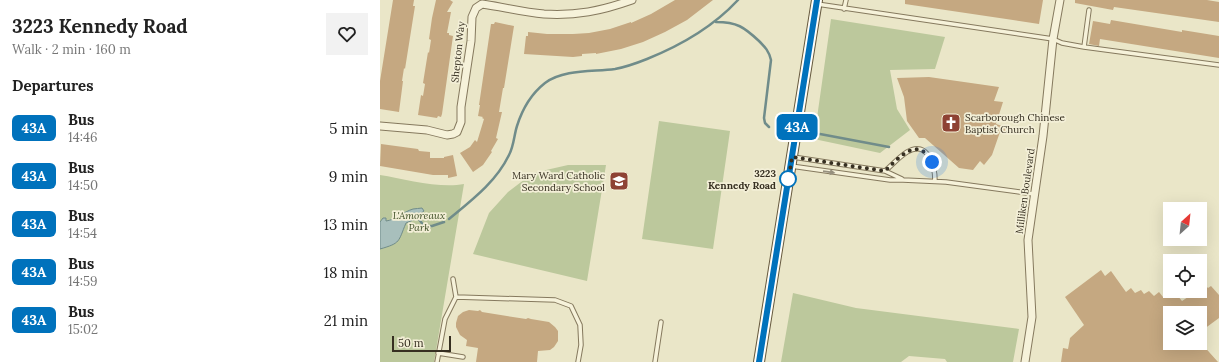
<!DOCTYPE html>
<html lang="en">
<head>
<meta charset="utf-8">
<style>
	:root { --surface:#fff; --page:#f2f2f2; --text:#222; --muted:#767676 }
	body { margin:0; font-family:Lora,serif; background:var(--page); color:var(--text); height:100vh; display:flex; flex-direction:column; font-size:15px; white-space:nowrap }
	* { box-sizing:border-box; margin:0 }
	p { font-size:13px; color:var(--muted) }
	.icon { flex:none; width:22px; height:22px; fill:none; stroke:currentColor; stroke-width:2; stroke-linecap:round; stroke-linejoin:round }
	.map { position:relative; flex:1; overflow:hidden }
	.sheet { display:flex; flex-direction:column; background:var(--surface); width:380px }
	.sheet>* { flex:none }
	.badge { padding:0 8px; border-radius:6px; font-size:14px; line-height:26px }
	.needle { width:26px; rotate:27deg }
	.tools { position:absolute; left:783px; top:202px; display:grid; gap:8px }
	.tools a { display:grid; place-items:center; width:44px; height:44px; border-radius:0px; background:var(--surface); box-shadow:0 4px 16px #0002; font-size:20px }
	.scale { position:absolute; left:12px; bottom:10px; width:59px; box-sizing:border-box; padding-left:4px; border:2px solid #362f21; border-top:0; font-size:11px; line-height:14px; white-space:nowrap; color:#362f21; -webkit-text-stroke:3px #f3efd7; paint-order:stroke }
	.you { position:absolute; width:20px; height:20px; margin:-10px; border:3px solid #fff; border-radius:50%; background:#1a73e8; box-shadow:0 0 0 6px #1a73e833 }
	.map>.badge { position:absolute; translate:-50% -50%; box-shadow:0 0 0 2px #fff }
	h2 { padding:0 12px; font-size:15px; line-height:36px }
	.round { display:grid; place-items:center; flex:none; width:42px; height:42px; border-radius:0px; background:var(--page) }
	.headline { display:flex; align-items:center; justify-content:space-between; height:68px; padding:0 12px }
	h1 { font-size:19px; font-weight:700; line-height:30px }
	ul { padding:0; list-style:none }
	li { display:flex; align-items:center; gap:12px; height:48px; padding:0 12px }
	li div { flex:1 }
	li b { display:block; font-size:15px }
	li em { font-style:normal }
	li .badge { min-width:44px; font-weight:700; text-align:center }
	main { display:flex; flex:1; min-height:0 }
	.map>svg:first-child { display:block }
	.green { fill:#bcc89c }
	.water { fill:#a8bfbc; stroke:#708c8a }
	.lines { fill:none; stroke-linecap:round; stroke-linejoin:round }
	.stream { stroke:#708c8a; stroke-width:2.5 }
	.building { fill:#c5a881 }
	.service-casing { stroke:#85795e; stroke-width:5.5 }
	.minor-casing { stroke:#85795e; stroke-width:9 }
	.secondary-casing { stroke:#675a41; stroke-width:12 }
	.service { stroke:#f6f2da; stroke-width:3.5 }
	.minor { stroke:#f6f2da; stroke-width:7 }
	.secondary { stroke:#f6f2da; stroke-width:10 }
	.oneway { fill:#96907e }
	.line-casing { stroke:#fff; stroke-width:9 }
	.line { stroke:#0072bc; stroke-width:6 }
	.walk { stroke:#362f21; stroke-width:4; stroke-dasharray:0 7.2 }
	.stop-dot { fill:#fff; stroke:#0072bc; stroke-width:2 }
	.labels { text-anchor:middle; dominant-baseline:central; stroke-width:3.5; stroke-linejoin:round; paint-order:stroke }
	.street-label { font-size:10px; fill:#362f21; stroke:#f3efd7 }
	.poi-label { font-size:10px; fill:#362f21; stroke:#f3efd7; text-anchor:start }
	.stop-label { font-size:10px; font-weight:bold; fill:#362f21; stroke:#f3efd7; text-anchor:end }
	.park-label { font-size:10px; font-style:italic; fill:#415129; stroke:#f3efd7 }
</style>
</head>
<body>
<main>
<section class="sheet">
<div class="headline"><div><h1>3223 Kennedy Road</h1><p>Walk · 2 min · 160 m</p></div><a class="round"><svg class="icon" aria-label="heart" viewBox="0 0 24 24"><path d="M12 20l-8-8c-3-5 5-10 8-4 3-6 11-1 8 4z"/></svg></a></div>
<h2>Departures</h2>
<ul>
<li><span class="badge" style="background:#0072bc;color:#fff">43A</span><div><b>Bus</b><p>14:46</p></div><em>5 min</em></li>
<li><span class="badge" style="background:#0072bc;color:#fff">43A</span><div><b>Bus</b><p>14:50</p></div><em>9 min</em></li>
<li><span class="badge" style="background:#0072bc;color:#fff">43A</span><div><b>Bus</b><p>14:54</p></div><em>13 min</em></li>
<li><span class="badge" style="background:#0072bc;color:#fff">43A</span><div><b>Bus</b><p>14:59</p></div><em>18 min</em></li>
<li><span class="badge" style="background:#0072bc;color:#fff">43A</span><div><b>Bus</b><p>15:02</p></div><em>21 min</em></li>
</ul>
</section>
<div class="map">
<svg width="839" height="362" viewBox="0 0 839 362">
	<rect width="100%" height="100%" fill="#eae6c8"/>
	<path class="green" d="M451,19L565,37L555,69L510,70L517,109L530,130L500,153L434,139Z
		M279,121L350,131L333,249L262,239Z
		M188,165H226L207,281L93,254L109,213L128,192L153,173Z
		M0,175C25,179 60,189 84,184L54,362H0Z
		M413,293L476,308L639,329L633,362H567L565,359L529,356L521,362H401Z"/>
	<path class="water" d="M42,208L44,211L40,214L38,218L26,223C18,242 21,243 0,249V222L3,218H6V221C15,220 23,212 33,209C36,209 39,208 42,208Z"/>
	<g class="lines">
		<path class="stream" d="M336,22C357,22 364,27 379,41C385,47 389,51 391,60L384,118L385,123L389,127
			M440,134L509,147
			M38,218L44,226H52L64,222
			M69,219C92,200 116,182 129,155C134,146 134,135 137,126C142,110 151,94 165,83C184,69 213,72 235,69C246,67 257,63 267,59C302,45 333,27 358,0"/>
	</g>
	<path class="building" d="M13,0H34L33,6H35L25,69L24,68L22,81H23L19,112L0,109V81Z
		M56,0H70L73,2L67,12H71L67,33H69V35L73,36L62,114L61,117L58,116L57,118L38,115L41,95L43,96L45,84L43,83L48,52L49,53L51,40L49,39L52,18Z
		M295,0H333L307,20L285,32L263,42L241,49L216,54V53L202,54V56L193,57L144,54L146,36H148V32L167,34H193L209,33L230,29L251,22V23L271,14Z
		M525,0H663L659,24L525,4Z
		M695,0H827L839,2V22L734,7L733,10L695,3Z
		M731,20L802,32V30L839,36V58L720,39L719,46L709,44L713,21L730,24Z
		M115,22L134,26L124,88H123L119,112H122L116,138L118,139L111,151L112,152L103,165L93,172L80,153L90,147L95,140L97,142L104,119L102,118L103,117L98,116L100,105H99L111,24H114Z
		M549,77L619,87L614,101L623,102L616,124L635,130V133L620,132L612,155L604,165L600,161L593,170L579,168L545,138H539L527,121L524,97L517,78Z
		M1,144L38,149L39,151L50,152V158H64V157L73,155L77,176L68,178V175H53L0,166Z
		M721,270L725,276L731,271L746,292L751,288L755,293L761,290L764,294L769,291L774,296L779,292L783,297L788,293L792,298L797,295L802,301L817,291H820V289L825,285L828,288L831,286L839,295V318L820,332V313H790V343H821L838,362H681L683,348L688,349L690,338L704,325L685,297Z
		M89,310L98,311L100,310L102,312L146,319L148,318L151,319L169,322L175,327L178,331V341L174,347L170,350L158,351L157,362H96L98,348L86,346L87,340L80,335L76,327V323L78,316L83,312Z"/>
	<g class="lines">
		<defs>
			<path id="service" d="M437,4L673,39L682,43L704,47L839,65
				M464,9L466,0
				M704,47L709,10
				M413,157L505,171L522,179
				M411,166L510,180H523L566,182L654,194
				M505,171C512,165 519,157 527,152C548,139 555,167 555,181
				M73,279L76,297
				M58,353L83,357
				M57,362L65,319L76,297L175,300L191,306L200,325L201,345L198,362
				M275,362L281,322"/>
			<path id="minor" d="M0,126L47,130L67,135L73,134L77,132L81,122V107L91,41L92,17L96,8L102,4C123,7 143,12 164,14C196,16 221,11 252,0
				M645,362L652,317L648,240L663,136L673,39L680,0"/>
			<path id="secondary" d="M379,362L437,0"/>
		</defs>
		<use href="#service" class="service-casing"/>
		<use href="#minor" class="minor-casing"/>
		<use href="#secondary" class="secondary-casing"/>
		<use href="#service" class="service"/>
		<use href="#minor" class="minor"/>
		<use href="#secondary" class="secondary"/>
	</g>
	<defs><path id="oneway-solid" d="M-6-.8H1V-3.2L6.5 0L1 3.2V.8H-6Z"/></defs>
	<use class="oneway" href="#oneway-solid" transform="translate(449 172) rotate(8)"/>
	<g class="lines">
		<defs>
			<path id="line" d="M379,362L437,0"/>
		</defs>
		<use href="#line" class="line-casing"/>
		<use href="#line" class="line"/>
		<path class="walk" d="M408,179V184L412,157L505,171C520,157 538,135 552,162"/>
	</g>
	<defs>
		<symbol id="church-square" viewBox="-11 -11 22 22"><rect x="-9" y="-9" width="18" height="18" rx="4" fill="#8e4234" stroke="#f3efd7"/><path d="M-1.2-6h2.4v3.5h3.3v2.4h-3.3V6h-2.4V-.1h-3.3v-2.4h3.3Z" fill="#fff"/></symbol>
		<symbol id="school-square" viewBox="-11 -11 22 22"><rect x="-9" y="-9" width="18" height="18" rx="4" fill="#8e4234" stroke="#f3efd7"/><path d="M0-5L7-2L0 1L-7-2ZM-4 1L0 2.5L4 1V4Q0 6-4 4Z" fill="#fff"/></symbol>
	</defs>
	<g fill-rule="evenodd">
		<use href="#church-square" x="560" y="112" width="22" height="22"/>
		<use href="#school-square" x="228" y="170" width="22" height="22"/>
	</g>
	<circle class="stop-dot" cx="408" cy="179" r="8"/>
	<g class="labels">
		<g class="street-label">
			<text transform="translate(78 52) rotate(-84)">Shepton Way</text>
			<text transform="translate(645 191) rotate(-82)">Milliken Boulevard</text>
		</g>
		<g class="poi-label">
			<text x="585" y="117">Scarborough Chinese<tspan x="585" dy="12">Baptist Church</tspan></text>
			<text x="225" y="175" text-anchor="end">Mary Ward Catholic<tspan x="225" dy="12">Secondary School</tspan></text>
		</g>
		<g class="stop-label">
			<text x="396" y="173">3223<tspan x="396" dy="12">Kennedy Road</tspan></text>
		</g>
		<g class="park-label">
			<text x="39" y="215">L'Amoreaux<tspan x="39" dy="12">Park</tspan></text>
		</g>
	</g>
</svg>
<div class="tools">
<a><svg class="needle" viewBox="-14 -14 28 28"><path d="M0-13l5 13h-10z" fill="#e53935"/><path d="M0 13l5-13h-10z" fill="#767676"/></svg></a>
<a><svg class="icon" aria-label="locate" viewBox="0 0 24 24"><circle cx="12" cy="12" r="6"/><path d="M12 2v4M12 18v4M2 12h4M18 12h4"/></svg></a>
<a><svg class="icon" aria-label="layers" viewBox="0 0 24 24"><path d="M12 4l9 5-9 5-9-5zM3 14l9 5 9-5"/></svg></a>
</div>
<div class="scale">50 m</div>
<div class="you" style="left:552px;top:162px"></div>
<b class="badge" style="left:417px;top:127px;background:#0072bc;color:#fff">43A</b>
</div>
</main>
</body>
</html>
